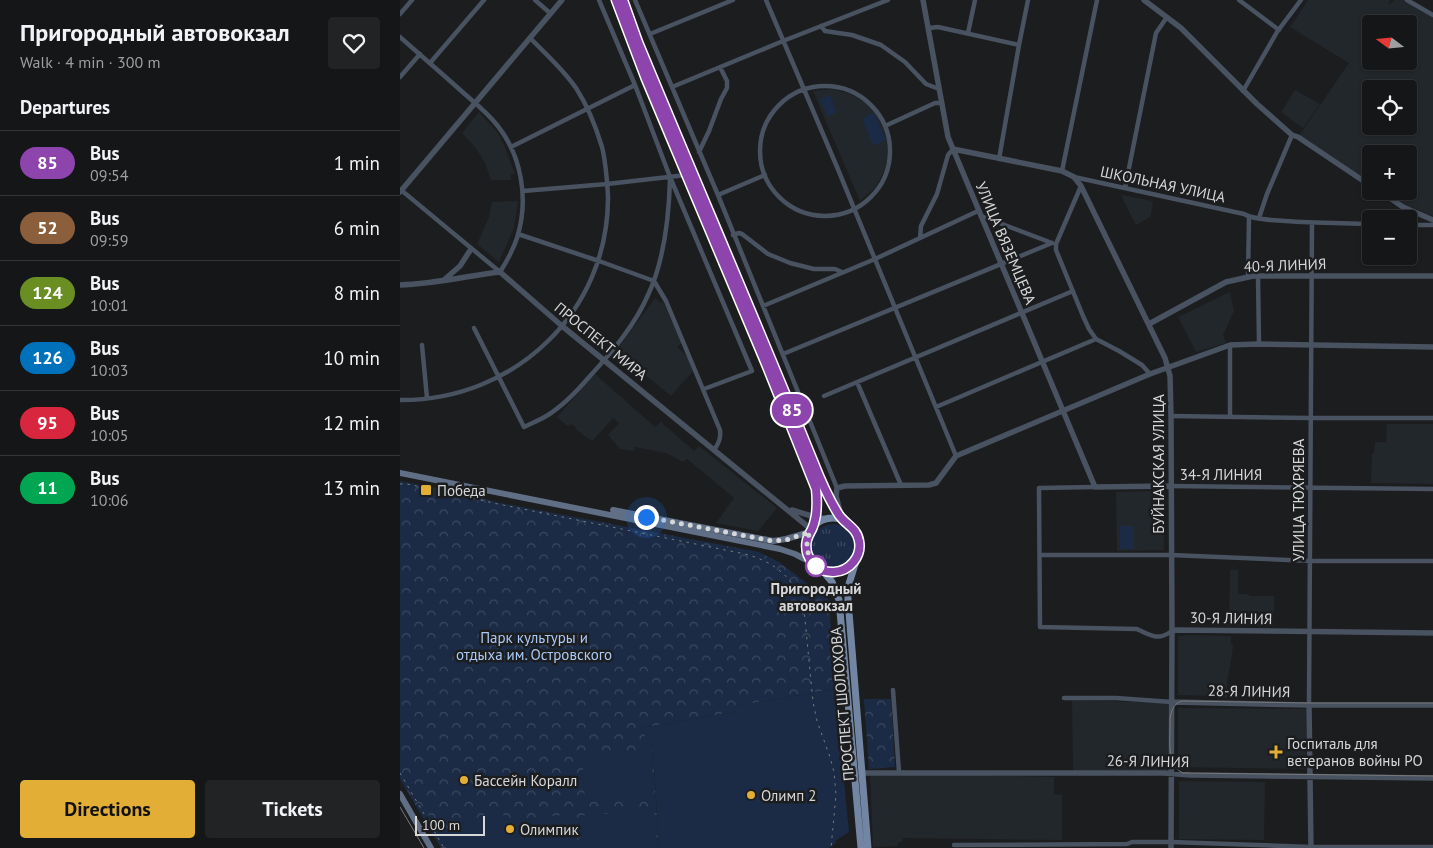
<!DOCTYPE html>
<html lang="en">
<head>
<meta charset="utf-8">
<style>
	:root { --surface:#151617; --page:#222324; --text:#f1f3f6; --muted:#9d9fa1; --line:#343536; --accent:#e3ae35 }
	body { margin:0; font-family:"PT Sans",sans-serif; background:var(--page); color:var(--text); height:100vh; display:flex; flex-direction:column; font-size:19px; white-space:nowrap }
	* { box-sizing:border-box; margin:0 }
	p { font-size:16px; color:var(--muted) }
	.icon { flex:none; width:28px; height:28px; fill:none; stroke:currentColor; stroke-width:2; stroke-linecap:round; stroke-linejoin:round }
	.map { position:relative; flex:1; overflow:hidden }
	.sheet { display:flex; flex-direction:column; background:var(--surface); width:400px }
	.sheet>* { flex:none }
	.badge { padding:0 10px; border-radius:16px; font-size:18px; line-height:32px }
	.needle { width:32px; rotate:286deg }
	.controls { position:absolute; left:962px; top:15px; display:grid; gap:10px }
	.controls a { display:grid; place-items:center; width:55px; height:55px; border-radius:5px; background:var(--surface); box-shadow:0 1px 4px #0004,0 0 0 1px var(--line); font-size:25px }
	.scale { position:absolute; left:15px; bottom:12px; width:70px; box-sizing:border-box; padding-left:5px; border:2px solid #d6d7d8; border-top:0; font-size:14px; line-height:18px; white-space:nowrap; color:#d6d7d8; -webkit-text-stroke:4px #1c1d1f; paint-order:stroke }
	.you { position:absolute; width:25px; height:25px; margin:-12px; border:4px solid #fff; border-radius:50%; background:#1a73e8; box-shadow:0 0 0 8px #1a73e833 }
	.map>.badge { position:absolute; translate:-50% -50%; box-shadow:0 0 0 2px #fff }
	h2 { padding:0 20px; font-size:19px; line-height:45px }
	.round { display:grid; place-items:center; flex:none; width:52px; height:52px; border-radius:5px; background:var(--page) }
	.overview { display:flex; align-items:center; justify-content:space-between; height:85px; padding:0 20px }
	h1 { font-size:24px; font-weight:600; line-height:38px }
	.button { display:flex; gap:10px; margin-top:auto; padding:10px 20px }
	.button a { flex:1; height:58px; border-radius:5px; background:var(--accent); color:#111; font-size:20px; font-weight:600; line-height:58px; text-align:center }
	.button a+a { background:var(--page); color:var(--text) }
	ul { padding:0; list-style:none }
	li { display:flex; align-items:center; gap:15px; height:65px; padding:0 20px; border-top:1px solid var(--line) }
	li div { flex:1 }
	li b { display:block; font-size:19px }
	li em { font-style:normal }
	li .badge { min-width:55px; font-weight:700; text-align:center }
	main { display:flex; flex:1; min-height:0 }
	.map>svg:first-child { display:block }
	.built { fill:#22272c; fill-rule:evenodd }
	.grass { fill:url(#grass-tufts) }
	.park { fill:url(#park-crowns) }
	.pitch { fill:#1b2b45 }
	.lines { fill:none; stroke-linecap:round; stroke-linejoin:round }
	.minor { stroke:#485260; stroke-width:4.5 }
	.tertiary { stroke:#485260; stroke-width:5.5 }
	.secondary { stroke:#606f86; stroke-width:6 }
	.primary { stroke:#7286a4; stroke-width:7 }
	.tram { stroke:#78797a; stroke-width:1 }
	.rail { stroke:#78797a; stroke-width:1; stroke-dasharray:2.5 5; stroke-linecap:butt }
	.line-casing { stroke:#fff; stroke-width:11 }
	.line { stroke:#8e44ad; stroke-width:8 }
	.walk { stroke:#d6d7d8; stroke-width:5; stroke-dasharray:0 9 }
	.poi-dot { fill:#e3ae35; stroke:#1c1d1f; stroke-width:2 }
	.stop-dot { fill:#fff; stroke:#8e44ad; stroke-width:2.5 }
	.labels { text-anchor:middle; dominant-baseline:central; stroke-width:5; stroke-linejoin:round; paint-order:stroke }
	.street-label { font-size:15px; fill:#d6d7d8; stroke:#1c1d1f }
	.poi-label { font-size:15px; fill:#d6d7d8; stroke:#1c1d1f; text-anchor:start }
	.stop-label { font-size:15px; font-weight:bold; fill:#d6d7d8; stroke:#1c1d1f }
	.park-label { font-size:15px; fill:#abc9f6; stroke:#1c1d1f }
</style>
</head>
<body>
<main>
<section class="sheet">
<div class="overview"><div><h1>Пригородный автовокзал</h1><p>Walk · 4 min · 300 m</p></div><a class="round"><svg class="icon" aria-label="heart" viewBox="0 0 24 24"><path d="M12 20l-8-8c-3-5 5-10 8-4 3-6 11-1 8 4z"/></svg></a></div>
<h2>Departures</h2>
<ul>
<li><span class="badge" style="background:#8e44ad;color:#fff">85</span><div><b>Bus</b><p>09:54</p></div><em>1 min</em></li>
<li><span class="badge" style="background:#8b5e3c;color:#fff">52</span><div><b>Bus</b><p>09:59</p></div><em>6 min</em></li>
<li><span class="badge" style="background:#6b8e23;color:#fff">124</span><div><b>Bus</b><p>10:01</p></div><em>8 min</em></li>
<li><span class="badge" style="background:#0072bc;color:#fff">126</span><div><b>Bus</b><p>10:03</p></div><em>10 min</em></li>
<li><span class="badge" style="background:#d7263d;color:#fff">95</span><div><b>Bus</b><p>10:05</p></div><em>12 min</em></li>
<li><span class="badge" style="background:#00a651;color:#fff">11</span><div><b>Bus</b><p>10:06</p></div><em>13 min</em></li>
</ul>
<div class="button"><a>Directions</a><a>Tickets</a></div>
</section>
<div class="map">
<svg width="1033" height="848" viewBox="0 0 1033 848">
	<defs>
		<pattern id="grass-tufts" width="24" height="20" patternUnits="userSpaceOnUse" patternTransform="scale(1.25)"><rect width="24" height="20" fill="#1b2b45"/><path d="M3 7l-1-3M5 7V3M7 7l1-3M15 17l-1-3M17 17v-4M19 17l1-3" fill="none" stroke="#3b495f"/></pattern>
		<pattern id="park-crowns" width="20" height="18" patternUnits="userSpaceOnUse" patternTransform="scale(1.25)"><rect width="20" height="18" fill="#1b2b45"/><path d="M2 6a3 3 0 1 1 6 0M12 15a3 3 0 1 1 6 0" fill="none" stroke="#3b495f"/></pattern>
	</defs>
	<rect width="100%" height="100%" fill="#1c1d1f"/>
	<path class="built" d="M908,0H990L988,5L995,0H1006L1033,17V216L1004,204L984,191H1009V154H971V183L898,137L949,63L890,27ZM971,24H1009V61H971ZM971,89H1009V126H971Z
		M433,89L451,94L468,104L480,119L487,137L488,157L485,170L475,188L460,201L413,91Z
		M895,90L920,104L903,128L881,112Z
		M79,112L98,133L106,150L115,174H111V180H91L85,163L75,147L62,133Z
		M721,195L753,201L751,216L736,225Z
		M118,201L114,228L99,262L77,244L89,217L92,202Z
		M830,292L834,311L823,335L826,343L796,352L778,317Z
		M255,298L261,303L263,301L282,343L277,347L288,357L293,371L271,396L216,351Z
		M195,374L255,427L261,422L294,451L299,446L377,508L358,531L316,523L334,498L287,459L283,462L266,453L235,447L234,451L220,449L208,435L219,423L213,418L192,441L175,429L176,427L171,424L169,426L166,425L157,417Z
		M987,424H1033V484L971,483L972,454L974,453L975,442H986Z
		M763,491L764,550L717,551L716,492Z
		M830,570H838V594H849V596H874V626H827V623L829,622Z
		M785,635L831,636V644L833,645L832,655L827,683V698L821,697L820,696L778,695V636H784Z
		M672,700L767,703L769,704V768L768,770L673,771Z
		M778,708L906,709V769L778,767Z
		M470,772L654,777V794L662,795V840L503,838L502,842L498,843V846L473,847Z
		M779,781L865,782L864,840L779,839Z"/>
	<path class="grass" d="M411 546a22 22 0 1 1 44 0a22 22 0 1 1-44 0Z"/>
	<path class="park" d="M0,481L57,492L101,503L359,552L379,562L429,600L435,689L336,706L335,712L241,728L253,750L259,848H41L0,779Z
		M464,699H491L495,767L469,769Z"/>
	<path class="pitch" d="M430,95L437,112L428,117L420,99Z
		M474,113L486,140L473,146L462,118Z
		M720,526H734V549H720Z
		M435,689L449,832L435,841L436,843L429,848H259L253,750L241,728L335,712L336,706Z
		M251,750L254,798L185,802L182,754Z
		M98,807L107,820L174,814L177,848H47L39,833L63,820L67,825Z
		M254,810L257,848H182L179,816Z"/>
	<g class="lines">
		<path class="minor" d="M135,0L150,13
			M199,0L235,85L270,177L352,371L304,389
			M235,0L318,195L437,488
			M366,0L437,167L556,456
			M839,0L879,30
			M1007,0L1033,15
			M0,14L12,0
			M421,26L425,31L452,35L481,45L505,62L526,84L539,89
			M529,28L538,27L619,45
			M568,33L575,0
			M250,34L333,0
			M0,37C19,54 39,71 58,88C71,100 86,111 97,125C122,156 129,200 117,238C113,250 107,261 100,272L1,190
			M30,63L84,0
			M0,77L20,54
			M360 151a65 65 0 1 1 130 0a65 65 0 1 1-130 0Z
			M272,87L383,41L488,0
			M843,91L877,32L901,0
			M485,126L535,103H542
			M111,147L235,85
			M299,152L309,131L321,99L327,88V81L320,67
			M599,159L619,45L628,0
			M662,171L697,0
			M674,177L844,214C855,220 872,220 885,221C914,223 943,223 971,224
			M681,186L656,244V250L683,316L689,329L696,339L719,351L742,365L750,374
			M725,188L756,33L767,17
			M123,191L207,184L286,175
			M318,195L365,175
			M581,216L652,243
			M859,218L867,194L892,135
			M1009,225H1033
			M118,234L199,261L254,281L266,301L320,430C321,438 319,443 314,450
			M333,235L339,233L342,234L368,254L390,263L414,269H435L442,272
			M520,238L521,226L537,194L548,155L553,149
			M858,276L859,344
			M848,277L849,217
			M363,306L475,259L578,211
			M74,328L124,427C132,423 140,420 148,415C164,405 178,390 190,376C212,352 235,325 248,295C264,261 269,216 270,179
			M22,345L27,398
			M830,345V417
			M383,354L652,243
			M457,382L501,485
			M424,396L673,291
			M0,400C115,401 209,311 208,196C207,179 206,163 202,147C196,127 187,105 176,88C163,69 146,54 130,38
			M536,407L696,339
			M771,416L910,418H1033
			M771,486L1033,489
			M695,487L639,488L640,627L737,629C751,636 758,641 772,631
			M640,555H771L911,561H1033
			M493,690L499,772
			M664,698H716L772,702
			M909,705L912,223
			M554,845L727,844L732,842H771L911,847H1033"/>
		<path class="tertiary" d="M523,0L548,137L695,487L771,486
			M744,0L781,28L857,104L892,135L898,137L971,186
			M553,149L662,171L674,177L681,186L765,358L770,376L771,416L772,631L771,848
			M980,191L1003,207L1033,220
			M0,192L162,0
			M45,279L60,266L71,249
			M0,285C34,284 67,276 100,272L162,326L412,530
			M749,324L826,282L853,276H1033
			M392,510L415,517L430,519
			M440,511L436,496L437,488L445,486L529,485L536,483L556,456L750,374L830,345L859,344L1033,347
			M772,631L776,630L1033,633
			M772,702L909,705H1033
			M909,705L911,848
			M461,773H764L790,775L1033,778"/>
		<path class="secondary" d="M0,473L380,549L395,554L414,564
			M213,510L373,541L386,539L410,532
			M0,794L31,848"/>
		<path class="primary" d="M216,0C278,163 352,322 415,485L418,499L413,528
			M223,0L238,42L372,361L423,487L444,521
			M406 545a27 27 0 1 1 54 0a27 27 0 1 1-54 0Z
			M457,558L448,587V600L468,848
			M422,570L432,582L439,600L461,848"/>
		<path class="tram" d="M1033,703H909L782,701C774,703 771,711 770,719C771,736 765,765 783,773L1033,776
			M0,807L24,848"/>
		<path class="rail" d="M0,484H7L98,504L345,554C375,562 395,578 404,609L413,702L417,721L430,757L434,772L436,795L431,848
			M0,773L44,848"/>
	</g>
	<g class="lines">
		<defs>
			<path id="line" d="M216,0L246,79L366,364L416,489C417,498 417,506 416,515C415,520 414,525 412,529C410,533 408,536 407,540C403,557 417,573 434,572C450,571 462,556 459,541C457,528 446,525 439,515C428,498 420,479 413,461C356,321 296,182 238,42L223,0"/>
		</defs>
		<use href="#line" class="line-casing"/>
		<use href="#line" class="line"/>
		<path class="walk" d="M246,517L373,541L386,540L410,532C404,545 407,558 418,567L416,566"/>
	</g>
	<g class="poi-dot">
		<rect x="20" y="484" width="12" height="12" rx="2.5"/>
		<path d="M873.5 744.5h5v5h5v5h-5v5h-5v-5h-5v-5h5z"/>
		<circle cx="64" cy="780" r="5"/>
		<circle cx="351" cy="795" r="5"/>
		<circle cx="110" cy="829" r="5"/>
	</g>
	<circle class="stop-dot" cx="416" cy="566" r="10"/>
	<g class="labels">
		<g class="street-label">
			<text transform="translate(763 184) rotate(12)">ШКОЛЬНАЯ УЛИЦА</text>
			<text transform="translate(606 243) rotate(67)">УЛИЦА ВЯЗЕМЦЕВА</text>
			<text transform="translate(885 265) rotate(-2)">40-Я ЛИНИЯ</text>
			<text transform="translate(201 341) rotate(39)">ПРОСПЕКТ МИРА</text>
			<text transform="translate(758 464) rotate(-90)">БУЙНАКСКАЯ УЛИЦА</text>
			<text x="821" y="474">34-Я ЛИНИЯ</text>
			<text transform="translate(898 500) rotate(-90)">УЛИЦА ТЮХРЯЕВА</text>
			<text transform="translate(831 618) rotate(1)">30-Я ЛИНИЯ</text>
			<text transform="translate(849 691) rotate(1)">28-Я ЛИНИЯ</text>
			<text transform="translate(442 704) rotate(-95)">ПРОСПЕКТ ШОЛОХОВА</text>
			<text transform="translate(748 761) rotate(1)">26-Я ЛИНИЯ</text>
		</g>
		<g class="poi-label">
			<text x="37" y="490">Победа</text>
			<text x="887" y="743">Госпиталь для<tspan x="887" dy="17">ветеранов войны РО</tspan></text>
			<text x="74" y="780">Бассейн Коралл</text>
			<text x="361" y="795">Олимп 2</text>
			<text x="120" y="829">Олимпик</text>
		</g>
		<g class="stop-label">
			<text x="416" y="588">Пригородный<tspan x="416" dy="17">автовокзал</tspan></text>
		</g>
		<g class="park-label">
			<text x="134" y="637">Парк культуры и<tspan x="134" dy="17">отдыха им. Островского</tspan></text>
		</g>
	</g>
</svg>
<div class="controls">
<a><svg class="needle" viewBox="-14 -14 28 28"><path d="M0-13l5 13h-10z" fill="#e53935"/><path d="M0 13l5-13h-10z" fill="#9d9fa1"/></svg></a>
<a><svg class="icon" aria-label="locate" viewBox="0 0 24 24"><circle cx="12" cy="12" r="6"/><path d="M12 2v4M12 18v4M2 12h4M18 12h4"/></svg></a>
<a>+</a>
<a>−</a>
</div>
<div class="scale">100 m</div>
<div class="you" style="left:246px;top:517px"></div>
<b class="badge" style="left:392px;top:410px;background:#8e44ad;color:#fff">85</b>
</div>
</main>
</body>
</html>
